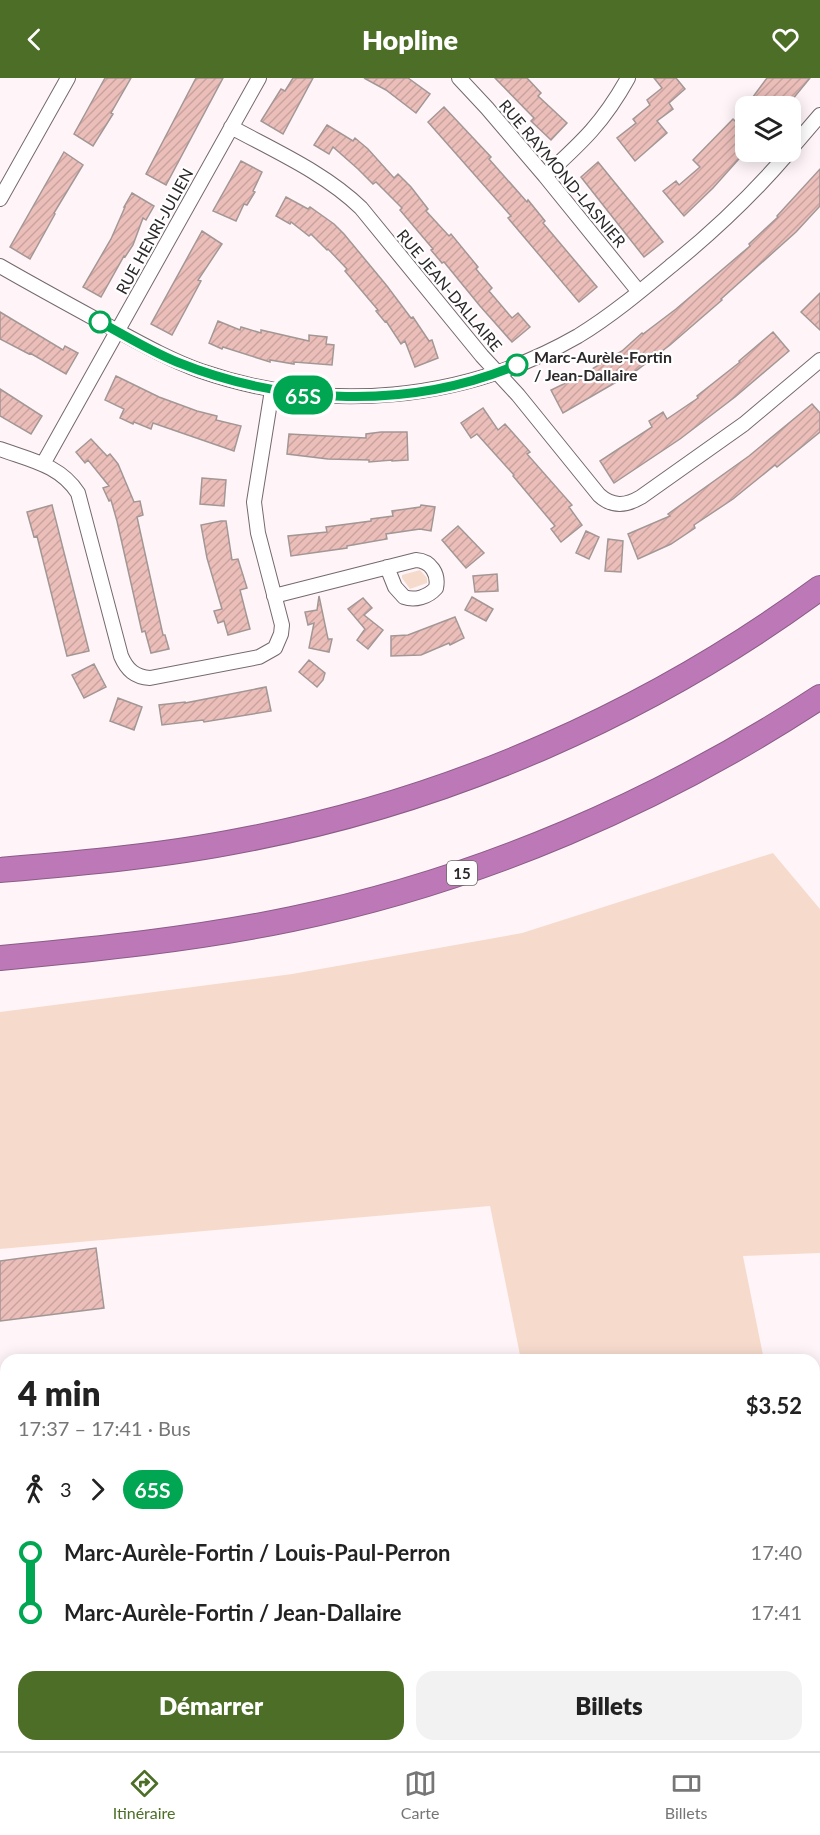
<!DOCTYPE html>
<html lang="fr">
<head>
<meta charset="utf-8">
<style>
	:root { --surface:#fff; --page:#f2f2f2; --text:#222; --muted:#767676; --line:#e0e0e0; --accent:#4c6e26 }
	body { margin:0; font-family:Lato,sans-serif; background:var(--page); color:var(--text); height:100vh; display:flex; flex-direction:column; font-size:22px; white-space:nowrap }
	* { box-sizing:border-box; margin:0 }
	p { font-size:20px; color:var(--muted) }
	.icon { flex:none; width:33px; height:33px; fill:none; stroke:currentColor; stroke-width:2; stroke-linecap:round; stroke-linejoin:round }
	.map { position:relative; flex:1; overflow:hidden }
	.side { position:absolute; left:0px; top:1276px; width:820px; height:398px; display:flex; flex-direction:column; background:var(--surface); border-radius:18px 18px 0 0; box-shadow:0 3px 15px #0003 }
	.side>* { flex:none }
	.badge { padding:0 12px; border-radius:20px; font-size:21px; line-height:39px }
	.fabs { position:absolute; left:735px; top:18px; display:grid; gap:12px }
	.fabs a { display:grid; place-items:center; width:66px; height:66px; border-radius:12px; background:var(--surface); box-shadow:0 3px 15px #0003; font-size:30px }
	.map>.badge { position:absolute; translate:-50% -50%; box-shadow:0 0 0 3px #fff }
	.legs { display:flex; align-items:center; gap:9px; height:66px; padding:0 18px; font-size:20px }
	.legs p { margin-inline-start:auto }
	.head { display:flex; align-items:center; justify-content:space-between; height:102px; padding:0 18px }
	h1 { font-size:33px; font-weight:800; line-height:45px }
	.cta { display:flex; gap:12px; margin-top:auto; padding:12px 18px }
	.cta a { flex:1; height:69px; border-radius:18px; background:var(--accent); color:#fff; font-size:24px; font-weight:800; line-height:69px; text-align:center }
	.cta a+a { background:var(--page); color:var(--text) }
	ul { padding:0 18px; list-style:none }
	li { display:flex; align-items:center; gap:21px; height:60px; font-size:22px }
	li i { display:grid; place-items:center; width:9px; height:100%; margin:0 8px; background:currentColor }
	li i::after { content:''; width:15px; height:15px; margin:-8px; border:4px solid; border-radius:50%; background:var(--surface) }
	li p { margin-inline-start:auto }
	li:first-child i { background:linear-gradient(#0000 50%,currentColor 0) }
	li:last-child i { background:linear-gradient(currentColor 50%,#0000 0) }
	header { display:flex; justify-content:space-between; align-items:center; height:78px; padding:0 18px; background:var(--accent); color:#fff; font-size:27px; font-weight:800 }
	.tab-bar { display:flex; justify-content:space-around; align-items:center; height:84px; border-top:2px solid var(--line); background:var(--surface); font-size:16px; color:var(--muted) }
	.tab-bar a { display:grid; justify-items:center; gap:3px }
	.tab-bar .on { color:var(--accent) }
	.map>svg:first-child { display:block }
	.grass { fill:#f6dbcd }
	.building { fill:url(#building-hatch); stroke:#a39796; stroke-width:1.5 }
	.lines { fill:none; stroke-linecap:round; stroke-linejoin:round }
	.minor-casing { stroke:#74696d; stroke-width:16 }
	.motorway-casing { stroke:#8b5c86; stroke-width:26 }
	.minor { stroke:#fff; stroke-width:14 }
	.motorway { stroke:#bd78b7; stroke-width:24 }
	.line-1-casing { stroke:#fff; stroke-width:14 }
	.line-1 { stroke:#00a651; stroke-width:9 }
	.stop-1-dot { fill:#fff; stroke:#00a651; stroke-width:3 }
	.labels { text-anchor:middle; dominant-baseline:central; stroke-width:4.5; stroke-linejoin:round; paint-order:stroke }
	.shield { fill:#fff; stroke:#6c696a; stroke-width:1.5 }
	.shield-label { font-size:15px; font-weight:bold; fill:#2d292a }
	.street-label { font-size:16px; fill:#2d292a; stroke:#fff }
	.stop-label { font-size:16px; font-weight:bold; fill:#2d292a; stroke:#fff; text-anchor:start }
</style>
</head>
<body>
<header><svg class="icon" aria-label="back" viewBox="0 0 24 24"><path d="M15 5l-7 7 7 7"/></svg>Hopline<svg class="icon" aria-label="heart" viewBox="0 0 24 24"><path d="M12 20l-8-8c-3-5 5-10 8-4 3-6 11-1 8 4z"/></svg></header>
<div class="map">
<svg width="820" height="1673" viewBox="0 0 820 1673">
	<defs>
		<pattern id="building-hatch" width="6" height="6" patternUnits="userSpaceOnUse" patternTransform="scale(1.5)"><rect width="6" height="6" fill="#ebbeba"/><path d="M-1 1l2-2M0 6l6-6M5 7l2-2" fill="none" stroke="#caa3a0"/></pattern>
	</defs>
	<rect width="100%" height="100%" fill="#fff5f8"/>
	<path class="grass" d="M420,492L427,500V505L410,511L402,500V497Z
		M773,775L820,831V1175L743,1178L764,1282H521L490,1128L0,1171V934L292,896L522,855Z"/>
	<path class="building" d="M105,0H131L111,35L113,36L93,68L74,56Z
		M196,0H223L166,107L146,96Z
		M293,0H313L283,56L261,43L281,11L285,13Z
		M364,0H408L430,16L416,35L386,12Z
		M495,0H527L541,15L538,18L567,45L551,62L531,43L534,40Z
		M654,0H676L685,11L669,25L673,31L657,43L667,55L635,83L617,60L636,45L633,41L650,27L647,22L662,10Z
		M767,0H810L787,28H756L750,23Z
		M444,29L491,79L489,81L527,124L528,122L545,143L543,145L597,209L579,224L508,140L511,138L428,44Z
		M746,36V73L713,110L684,138L663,113L676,103L679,107L700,89L693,82L733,41L737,45Z
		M327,47L353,63L355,60L368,71L394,100L398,96L411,109L428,131L426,133L449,158L451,156L478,189L476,191L492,210L489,213L512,240L518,235L530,249L512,264L480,228L444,184L442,185L431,172L433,171L400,132L402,130L376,104L373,106L358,91L333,69L329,76L314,67Z
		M64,74L83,87L54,135L55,136L30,181L10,169Z
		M241,83L262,94L253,113L255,114L247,127L244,126L236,143L213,133Z
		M598,84L663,164L644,179L581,99Z
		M820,91V128L796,154L721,221L722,222L670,267L637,292L563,335L551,312L574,301V302L622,273L642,255L643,256L676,231L750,168L749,166L778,139L777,138Z
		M132,115L154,128L146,142L143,140L133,167L125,179L124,178L101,219L83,209L111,161L125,129H124Z
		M286,119L308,131L310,129L334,146L344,156L387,208L411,240L413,239L429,263L432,262L438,280L415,289L405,263L401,266L386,243L385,244L376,233L378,232L345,193L347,191L328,171L327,172L311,156L309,158L291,144L290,146L276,138Z
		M202,153L222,166L198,202L201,203L172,257L151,246Z
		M820,215V252L801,234Z
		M0,234L63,272L65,268L78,275L66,296L30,275L29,276L0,261Z
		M218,243L240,252L241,249L261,255V252L309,263V257L327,259L326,266L334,267L332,287L294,284V286L270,282V284L223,269L222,271L209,265Z
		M773,254L789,273L735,319L680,361L614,405L600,383L652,349L649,343L663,334L667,341L698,320L697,318L740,284L739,283Z
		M116,298L159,319L197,333L217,338L216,342L241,348L234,373L153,345L151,351L134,344L133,346L120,340L124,331L105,322Z
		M0,311L42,338L31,356L0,338Z
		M812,326L820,335V354L777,389L775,387L733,421L694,447L695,450L671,466L638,481L628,456L670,438L668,436L749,378Z
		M483,330L498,352L505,346L530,374L527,376L572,427L569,429L582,447L561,464L551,451L555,448L513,398L514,397L477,356L471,360L461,345Z
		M381,354H407L408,382L392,383V382L369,384V382L328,381L287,376L289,356L366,360V356Z
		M91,361L107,378L110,376L118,386L134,424L140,423L143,437L137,439L163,557H165L169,571L151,575L145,553L142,554L117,443L111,422L109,423L103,410L109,408L88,382L85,385L76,374Z
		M202,400L226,402L224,428L200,426Z
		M52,427L89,573L67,578L37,458L34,459L27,434Z
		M421,427L435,429L431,453L420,451L386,456L387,461L347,468V470L291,478L288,458L327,454L326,449L371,443V441L393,438L392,433L420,429Z
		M221,443H226L232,482L238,481L247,510L240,512L250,551L228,557L224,543L218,545L214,533L222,531L207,480L201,447Z
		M458,448L484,475L466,490L442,462Z
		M586,453L599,459L589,481L576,475Z
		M608,461L623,463L621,494L605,493Z
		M497,496L498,513L475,514L473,498Z
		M319,518L328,561H332L329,574L309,570L314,545L308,547L305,534L317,532Z
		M472,519L493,531L486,543L465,532Z
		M363,520L372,530L364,537L383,552L368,571L357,562L365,551L348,531Z
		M455,539L464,560L450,567L449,565L421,577L391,578V558L408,557Z
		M309,582L325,595L323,602L317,609L299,594Z
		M94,586L106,609L84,620L72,597Z
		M266,609L271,633L204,644L203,642L162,647L159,627L185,624V625Z
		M118,620L142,629L134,652L110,643Z
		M96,1170L104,1230L0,1243V1183Z"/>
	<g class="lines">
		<defs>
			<path id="minor" d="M459,0L487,30L545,98L639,214
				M231,49C275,73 325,95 361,130L482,278L518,317L599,417C612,429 626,428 641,419L744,346L820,282
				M790,72L820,37
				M545,98C582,64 603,45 628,0
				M0,121L68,0
				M0,188C33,207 66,225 99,243C133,261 165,280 201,293C326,336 463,324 578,258C611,238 642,212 672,187C714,153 754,115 789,74
				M0,371C30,382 60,387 78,415L121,578C127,592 135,599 150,600L259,579L275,570L281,556L282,547L258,455L254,424L272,312
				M43,386L259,0
				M274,518L416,482C431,483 439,496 436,510C428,519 415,523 404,519L395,509L387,489"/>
			<path id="motorway" d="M0,792C81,785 163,778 243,762C450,723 650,635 820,510
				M0,880C98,871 196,861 292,841C480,802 660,724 820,619"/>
		</defs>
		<use href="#minor" class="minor-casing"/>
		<use href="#motorway" class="motorway-casing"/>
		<use href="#minor" class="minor"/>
		<use href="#motorway" class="motorway"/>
	</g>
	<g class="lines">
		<defs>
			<path id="line-1" d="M100,244C126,258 150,273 177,284C284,327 409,332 517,287"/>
		</defs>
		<use href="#line-1" class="line-1-casing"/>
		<use href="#line-1" class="line-1"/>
	</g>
	<g class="stop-1-dot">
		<circle cx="100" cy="244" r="10"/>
		<circle cx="517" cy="287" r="10"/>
	</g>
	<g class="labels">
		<rect class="shield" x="447" y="783" width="30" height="24" rx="4.5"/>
		<g class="shield-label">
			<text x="462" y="795">15</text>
		</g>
		<g class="street-label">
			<text transform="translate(563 95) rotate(50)">RUE RAYMOND-LASNIER</text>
			<text transform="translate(154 153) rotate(-61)">RUE HENRI-JULIEN</text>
			<text transform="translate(450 212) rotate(50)">RUE JEAN-DALLAIRE</text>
		</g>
		<g class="stop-label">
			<text x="534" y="278">Marc-Aurèle-Fortin<tspan x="534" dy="18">/ Jean-Dallaire</tspan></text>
		</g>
	</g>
</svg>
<div class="fabs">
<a><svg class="icon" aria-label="layers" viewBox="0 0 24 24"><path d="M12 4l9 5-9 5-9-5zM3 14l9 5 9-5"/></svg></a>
</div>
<b class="badge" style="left:303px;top:317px;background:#00a651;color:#fff">65S</b>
<section class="side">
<div class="head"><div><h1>4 min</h1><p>17:37 – 17:41 · Bus</p></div><b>$3.52</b></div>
<div class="legs"><svg class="icon" aria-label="walk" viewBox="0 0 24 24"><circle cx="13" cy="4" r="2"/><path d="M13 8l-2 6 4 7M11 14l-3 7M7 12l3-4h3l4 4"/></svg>3<svg class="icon" aria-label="forward" viewBox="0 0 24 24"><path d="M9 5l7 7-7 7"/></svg><b class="badge" style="background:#00a651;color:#fff">65S</b></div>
<ul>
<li><i style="color:#00a651"></i><b>Marc-Aurèle-Fortin / Louis-Paul-Perron</b><p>17:40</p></li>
<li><i style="color:#00a651"></i><b>Marc-Aurèle-Fortin / Jean-Dallaire</b><p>17:41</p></li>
</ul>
<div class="cta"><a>Démarrer</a><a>Billets</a></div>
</section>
</div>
<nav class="tab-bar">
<a class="on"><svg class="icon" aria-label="directions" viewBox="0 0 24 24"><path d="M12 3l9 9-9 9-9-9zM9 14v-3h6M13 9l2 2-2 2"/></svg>Itinéraire</a>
<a><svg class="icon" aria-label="map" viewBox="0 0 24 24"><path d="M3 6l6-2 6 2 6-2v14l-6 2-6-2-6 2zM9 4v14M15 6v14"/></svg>Carte</a>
<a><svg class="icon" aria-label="tickets" viewBox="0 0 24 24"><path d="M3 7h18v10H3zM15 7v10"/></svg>Billets</a>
</nav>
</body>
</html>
